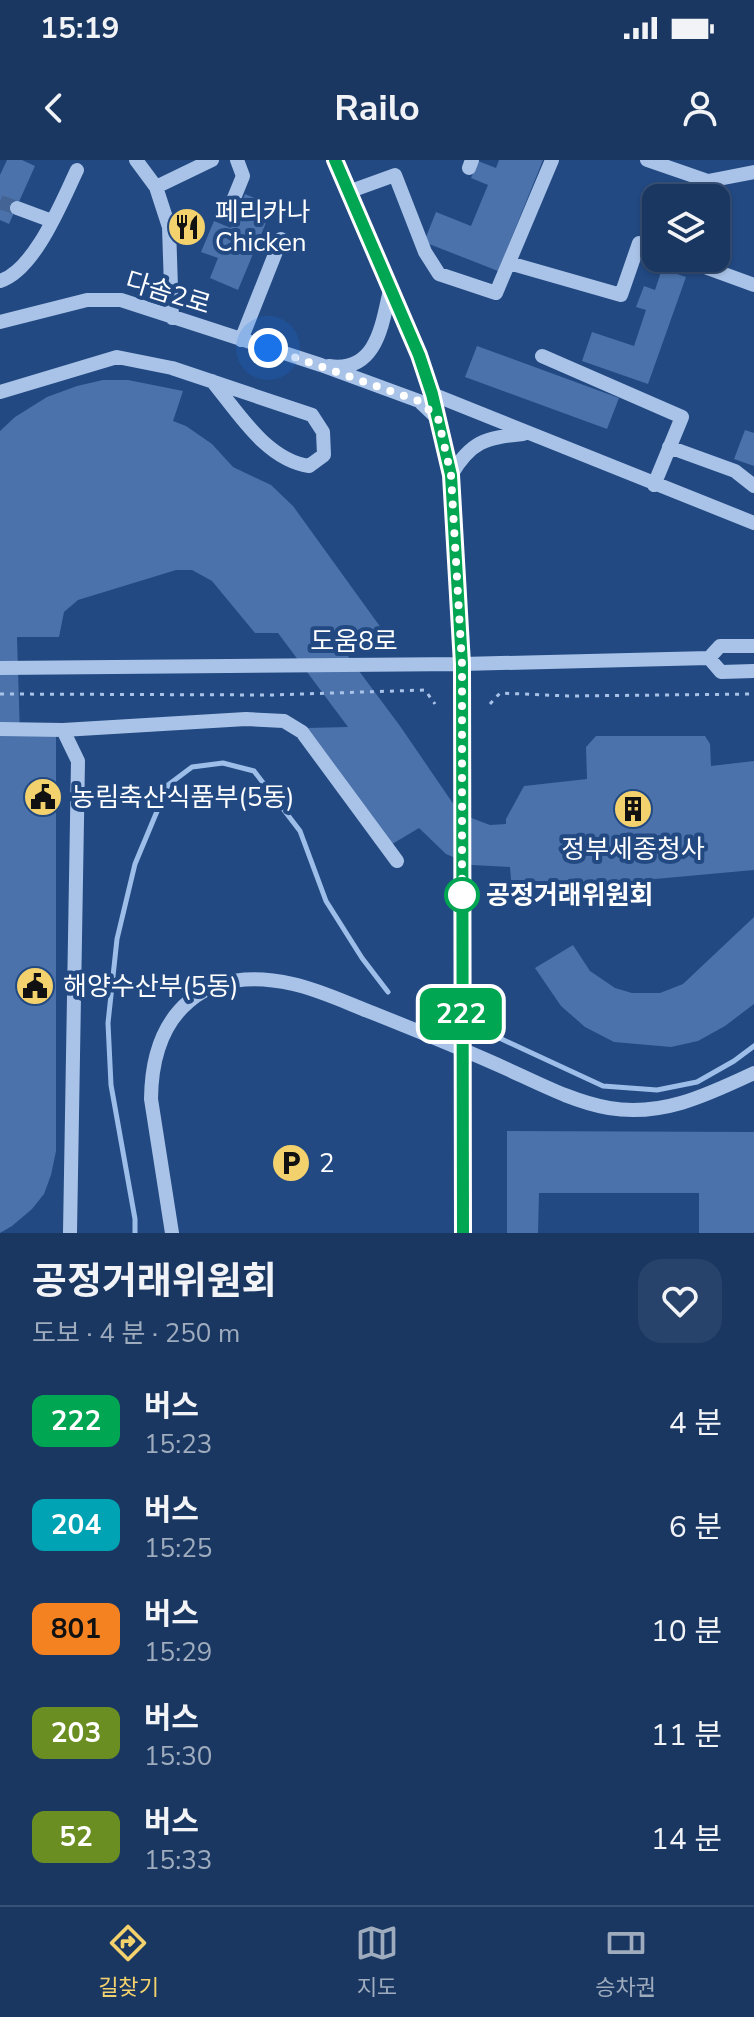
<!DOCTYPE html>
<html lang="ko">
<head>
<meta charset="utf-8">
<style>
	:root { --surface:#1a3762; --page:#27426b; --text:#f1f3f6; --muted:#9facbe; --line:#385177; --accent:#f3d16c }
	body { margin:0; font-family:"Nunito Sans","Noto Sans KR",sans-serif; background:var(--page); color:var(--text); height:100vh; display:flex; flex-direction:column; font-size:30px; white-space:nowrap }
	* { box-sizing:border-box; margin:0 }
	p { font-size:26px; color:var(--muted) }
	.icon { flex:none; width:44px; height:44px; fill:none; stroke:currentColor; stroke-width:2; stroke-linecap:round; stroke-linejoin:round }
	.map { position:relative; height:1073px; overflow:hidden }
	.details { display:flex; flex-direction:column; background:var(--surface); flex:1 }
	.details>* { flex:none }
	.badge { padding:0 16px; border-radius:12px; font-size:28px; line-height:52px }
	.tools { position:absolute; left:642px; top:24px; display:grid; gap:16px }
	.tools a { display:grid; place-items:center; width:88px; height:88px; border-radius:16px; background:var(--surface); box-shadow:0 2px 6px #0004,0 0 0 2px var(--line); font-size:40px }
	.you { position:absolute; width:40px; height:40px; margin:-20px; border:6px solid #fff; border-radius:50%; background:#1a73e8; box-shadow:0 0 0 12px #1a73e833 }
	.map>.badge { position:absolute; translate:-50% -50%; box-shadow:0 0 0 4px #fff }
	.round { display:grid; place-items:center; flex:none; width:84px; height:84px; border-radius:24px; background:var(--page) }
	.overview { display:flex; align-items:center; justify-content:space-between; height:136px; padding:0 32px }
	h1 { font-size:38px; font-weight:700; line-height:60px }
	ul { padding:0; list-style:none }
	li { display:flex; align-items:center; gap:24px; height:104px; padding:0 32px }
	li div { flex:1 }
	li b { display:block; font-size:30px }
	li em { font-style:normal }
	li .badge { min-width:88px; font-weight:700; text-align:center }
	.status { display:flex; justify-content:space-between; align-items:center; height:56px; padding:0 40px; background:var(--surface); direction:ltr }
	.status svg { height:22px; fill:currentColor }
	header { display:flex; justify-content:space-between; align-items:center; height:104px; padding:0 32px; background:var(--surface); font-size:36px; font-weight:700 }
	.tabs { display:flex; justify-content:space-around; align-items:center; height:112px; border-top:2px solid var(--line); background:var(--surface); font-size:22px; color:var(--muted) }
	.tabs a { display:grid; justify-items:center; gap:4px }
	.tabs .active { color:var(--accent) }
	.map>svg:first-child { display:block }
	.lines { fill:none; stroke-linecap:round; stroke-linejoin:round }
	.stream { stroke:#9dbee9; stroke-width:5 }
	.building { fill:#4b72ab }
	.minor-tunnel { stroke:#436495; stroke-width:14; stroke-dasharray:14 7; stroke-linecap:butt }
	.path { stroke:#a9c3e8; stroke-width:3; stroke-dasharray:4 6; stroke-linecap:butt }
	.minor { stroke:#a9c3e8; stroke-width:14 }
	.line-casing { stroke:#fff; stroke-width:18 }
	.line { stroke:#00a651; stroke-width:12 }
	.walk { stroke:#fff; stroke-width:8; stroke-dasharray:0 14.4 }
	.stop-dot { fill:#fff; stroke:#00a651; stroke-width:4 }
	.labels { text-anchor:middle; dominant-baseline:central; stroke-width:8; stroke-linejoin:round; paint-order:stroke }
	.poi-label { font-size:26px; fill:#fff; stroke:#224982; text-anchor:start }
	.street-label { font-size:26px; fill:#fff; stroke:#224982 }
	.stop-label { font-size:26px; font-weight:bold; fill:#fff; stroke:#224982; text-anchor:start }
</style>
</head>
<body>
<div class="status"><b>15:19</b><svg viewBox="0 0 49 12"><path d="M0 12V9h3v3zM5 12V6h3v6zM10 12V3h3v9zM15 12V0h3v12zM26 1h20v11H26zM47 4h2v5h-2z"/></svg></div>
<header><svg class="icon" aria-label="back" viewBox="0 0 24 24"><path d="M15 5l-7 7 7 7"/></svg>Railo<svg class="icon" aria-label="person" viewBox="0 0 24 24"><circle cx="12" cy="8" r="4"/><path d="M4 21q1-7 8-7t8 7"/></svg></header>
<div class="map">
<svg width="754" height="1073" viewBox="0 0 754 1073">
	<rect width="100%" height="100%" fill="#224982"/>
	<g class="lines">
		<path class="stream" d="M493,875L603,926L657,930L697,922L734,901L754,886
			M135,1073V1059L111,925L108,863L117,779L135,704L168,625L192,607L223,603L254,611L300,671L326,741L362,798L388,832"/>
	</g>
	<path class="building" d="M7,0H22L35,6L9,64L0,60V15Z
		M499,0H543L498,111L424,82L436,52L471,66L488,25L471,18L478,1L496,8Z
		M245,34L273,46L238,130L210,118L218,98L201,92L214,61L231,68Z
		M662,109L686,117L648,224L582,201L592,172L634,186L646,150L636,147L644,126L655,130Z
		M477,186L619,238L607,269L465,217Z
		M103,220H128L183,231L173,261L186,266L212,284L233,307L271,325L293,346L384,472H330L400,566L452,642L466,656L490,665L506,664V659L524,626L587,619L586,587L596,576H705L710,584L711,606L754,601V710L512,732L510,707L472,705L446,694L419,668L389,686L307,568L348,567L278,473H255L212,421L192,410H176L78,440L64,452L59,477H17L20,576L56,575V991L51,1015L44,1034L32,1049L12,1066L0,1073V271L15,257L47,237L77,226Z
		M745,270L754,273V306L734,299Z
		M754,757V844L725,866L698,881L671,887L614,882L585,867L561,846L535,808L573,785L590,811L615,828L632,833H660L683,824Z
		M507,971L754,972V1073H699V1033H539L538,1073H507Z"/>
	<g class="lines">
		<path class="minor-tunnel" d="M0,42L17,48"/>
		<path class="path" d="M0,534L271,535L425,530L435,544
			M490,544L500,533L568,536L754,534"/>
		<path class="minor" d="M136,0L156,27L169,67L172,158
			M335,0L419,195L432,234L451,315L462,504L463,1073
			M647,0L708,21L754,12
			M469,8L472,0
			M156,27L212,0
			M348,32L395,15L425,92L439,114L496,133L552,0
			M232,43L243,16L237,0
			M17,48L52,61
			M680,98L754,125
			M509,103L621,135L639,83L656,89
			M0,121C35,110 62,41 77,10
			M0,162L87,140H121L321,205L419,241L437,258
			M241,180L281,79
			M542,196L682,257L654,325
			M329,206C377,213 382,164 390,130
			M0,232L117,197L172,208L312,255L323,272L324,295L309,306C266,300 238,252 212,221
			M432,234L754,363
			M669,287L735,311L754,326
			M451,315C471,281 485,278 523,274
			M709,498L721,512L754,511
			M0,508L462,504L709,498L720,486H754
			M0,569L63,570L246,559L284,561L302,572L397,701
			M63,570L78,601L70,1073
			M172,1073L151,939C152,851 205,804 293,824C320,830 347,843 373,853C418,871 463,889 507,909C540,924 574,942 609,948C662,957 707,935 754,913"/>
	</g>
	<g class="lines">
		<defs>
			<path id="line" d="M335,0L419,195L432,234L451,315L462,504L463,1073"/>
		</defs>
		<use href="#line" class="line-casing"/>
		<use href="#line" class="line"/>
		<path class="walk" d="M268,188L419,241L438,258L451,315L462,504V743V735"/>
	</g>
	<defs>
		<symbol id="restaurant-disc" viewBox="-11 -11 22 22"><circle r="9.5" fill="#f3d16c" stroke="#224982"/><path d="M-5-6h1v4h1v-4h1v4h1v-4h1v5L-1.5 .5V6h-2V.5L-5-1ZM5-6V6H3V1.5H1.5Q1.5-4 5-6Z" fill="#111"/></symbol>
		<symbol id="civic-disc" viewBox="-11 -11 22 22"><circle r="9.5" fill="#f3d16c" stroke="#224982"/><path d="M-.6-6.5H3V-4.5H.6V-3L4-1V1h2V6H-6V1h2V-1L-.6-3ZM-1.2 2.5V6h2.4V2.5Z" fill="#111"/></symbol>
		<symbol id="building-disc" viewBox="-11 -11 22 22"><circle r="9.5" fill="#f3d16c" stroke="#224982"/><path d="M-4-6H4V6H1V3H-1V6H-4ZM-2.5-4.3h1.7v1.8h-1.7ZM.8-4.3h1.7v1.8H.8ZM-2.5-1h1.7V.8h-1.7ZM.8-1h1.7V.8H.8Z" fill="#111"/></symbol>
		<symbol id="parking-disc" viewBox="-11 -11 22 22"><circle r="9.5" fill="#f3d16c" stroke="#224982"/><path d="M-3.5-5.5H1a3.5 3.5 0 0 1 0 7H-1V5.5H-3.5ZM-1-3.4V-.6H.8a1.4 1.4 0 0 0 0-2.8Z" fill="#111"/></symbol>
	</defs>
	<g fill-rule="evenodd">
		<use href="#restaurant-disc" x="165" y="45" width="44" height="44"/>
		<use href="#civic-disc" x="21" y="615" width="44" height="44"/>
		<use href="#building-disc" x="611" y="627" width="44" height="44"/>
		<use href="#civic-disc" x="13" y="804" width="44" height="44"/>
		<use href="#parking-disc" x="269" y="981" width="44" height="44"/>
	</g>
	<circle class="stop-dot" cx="462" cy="735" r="16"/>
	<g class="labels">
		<g class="poi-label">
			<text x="215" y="52">페리카나<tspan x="215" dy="30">Chicken</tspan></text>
			<text x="71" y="637">농림축산식품부(5동)</text>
			<text x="633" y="689" text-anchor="middle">정부세종청사</text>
			<text x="63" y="826">해양수산부(5동)</text>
			<text x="319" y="1003">2</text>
		</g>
		<g class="street-label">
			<text transform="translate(168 133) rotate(17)">다솜2로</text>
			<text x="354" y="481">도움8로</text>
		</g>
		<g class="stop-label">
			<text x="486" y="735">공정거래위원회</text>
		</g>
	</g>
</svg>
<div class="tools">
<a><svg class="icon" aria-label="layers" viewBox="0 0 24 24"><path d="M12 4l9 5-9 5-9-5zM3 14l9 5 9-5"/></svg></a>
</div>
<div class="you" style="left:268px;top:188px"></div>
<b class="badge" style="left:461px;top:854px;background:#00a651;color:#fff">222</b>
</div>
<section class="details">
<div class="overview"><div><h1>공정거래위원회</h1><p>도보 · 4 분 · 250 m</p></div><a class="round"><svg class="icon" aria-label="heart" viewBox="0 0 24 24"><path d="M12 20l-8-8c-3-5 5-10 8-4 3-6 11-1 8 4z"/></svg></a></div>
<ul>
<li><span class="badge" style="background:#00a651;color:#fff">222</span><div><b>버스</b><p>15:23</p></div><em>4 분</em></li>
<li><span class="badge" style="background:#00a3b4;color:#fff">204</span><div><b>버스</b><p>15:25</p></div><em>6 분</em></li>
<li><span class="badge" style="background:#f58220;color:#111">801</span><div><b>버스</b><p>15:29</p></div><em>10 분</em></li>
<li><span class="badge" style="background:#6b8e23;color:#fff">203</span><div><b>버스</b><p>15:30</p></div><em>11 분</em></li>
<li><span class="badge" style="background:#6b8e23;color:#fff">52</span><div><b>버스</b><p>15:33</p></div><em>14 분</em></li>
</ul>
</section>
<nav class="tabs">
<a class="active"><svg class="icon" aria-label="directions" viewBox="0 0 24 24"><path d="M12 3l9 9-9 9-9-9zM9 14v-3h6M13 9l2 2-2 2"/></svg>길찾기</a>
<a><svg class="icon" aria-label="map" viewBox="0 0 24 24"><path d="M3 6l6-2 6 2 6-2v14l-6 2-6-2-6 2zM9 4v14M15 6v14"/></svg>지도</a>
<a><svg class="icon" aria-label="tickets" viewBox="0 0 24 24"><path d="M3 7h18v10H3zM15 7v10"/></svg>승차권</a>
</nav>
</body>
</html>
